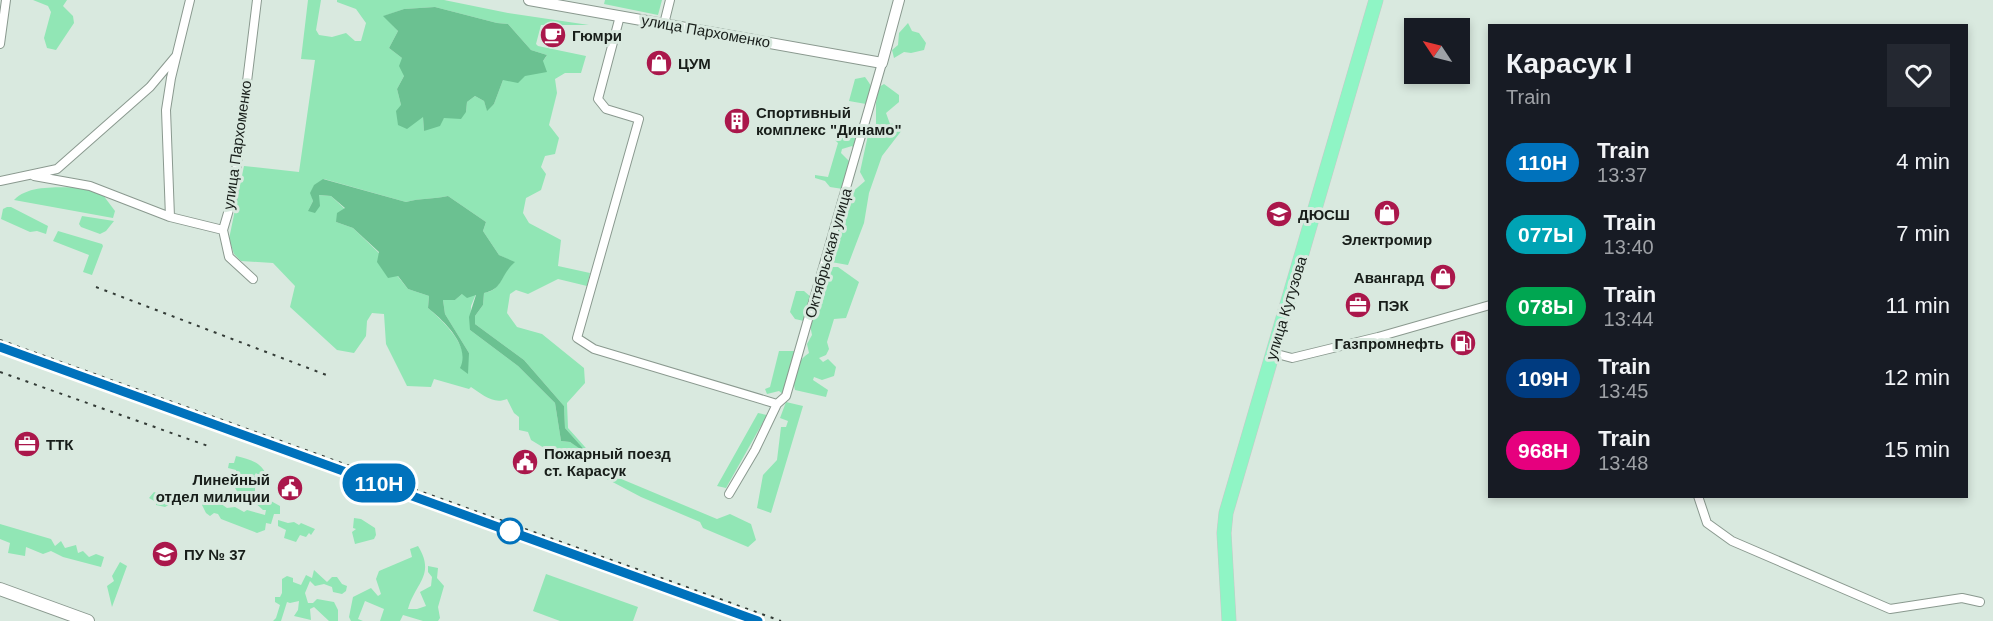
<!DOCTYPE html>
<html lang="en">
<head>
<meta charset="utf-8">
<style>
	:root { --surface:#171b24; --page:#242831; --text:#f1f3f6; --muted:#9ea1a6 }
	body { margin:0; font-family:Arial,sans-serif; background:var(--page); color:var(--text); height:100vh; display:flex; flex-direction:column; font-size:22px; white-space:nowrap }
	* { box-sizing:border-box; margin:0 }
	p { font-size:20px; color:var(--muted) }
	.icon { flex:none; width:33px; height:33px; fill:none; stroke:currentColor; stroke-width:2; stroke-linecap:round; stroke-linejoin:round }
	.map { position:relative; flex:1; overflow:hidden }
	.details { position:absolute; left:1488px; top:24px; width:480px; height:474px; display:flex; flex-direction:column; background:var(--surface); border-radius:0px; box-shadow:0 3px 9px #0003 }
	.details>* { flex:none }
	.badge { padding:0 12px; border-radius:20px; font-size:21px; line-height:39px }
	.needle { width:39px; rotate:305deg }
	.controls { position:absolute; left:1404px; top:18px; display:grid; gap:12px }
	.controls a { display:grid; place-items:center; width:66px; height:66px; border-radius:0px; background:var(--surface); box-shadow:0 3px 9px #0003; font-size:30px }
	.map>.badge { position:absolute; translate:-50% -50%; box-shadow:0 0 0 3px #fff }
	.round { display:grid; place-items:center; flex:none; width:63px; height:63px; border-radius:0px; background:var(--page) }
	.head { display:flex; align-items:center; justify-content:space-between; height:102px; padding:0 18px }
	h1 { font-size:28px; font-weight:700; line-height:45px }
	ul { padding:0; list-style:none }
	li { display:flex; align-items:center; gap:18px; height:72px; padding:0 18px }
	li div { flex:1 }
	li b { display:block; font-size:22px }
	li em { font-style:normal }
	li .badge { min-width:66px; font-weight:700; text-align:center }
	.map>svg:first-child { display:block }
	.green { fill:#91e6b5; fill-rule:evenodd }
	.water { fill:#6bc191 }
	.lines { fill:none; stroke-linecap:round; stroke-linejoin:round }
	.minor-casing { stroke:#8a998f; stroke-width:10 }
	.tertiary-casing { stroke:#8a998f; stroke-width:12 }
	.secondary-casing { stroke:#8a998f; stroke-width:14 }
	.primary-casing { stroke:#c8c9c8; stroke-width:15 }
	.minor { stroke:#fff; stroke-width:8 }
	.tertiary { stroke:#fff; stroke-width:10 }
	.secondary { stroke:#fff; stroke-width:12 }
	.primary { stroke:#8ff5c5; stroke-width:14 }
	.rail { stroke:#343c37; stroke-width:2; stroke-dasharray:3 6; stroke-linecap:butt }
	.line-casing { stroke:#fff; stroke-width:14 }
	.line { stroke:#0072bc; stroke-width:9 }
	.stop-dot { fill:#fff; stroke:#0072bc; stroke-width:3 }
	.labels { text-anchor:middle; dominant-baseline:central; stroke-width:6; stroke-linejoin:round; paint-order:stroke }
	.street-label { font-size:15px; fill:#181e1a; stroke:#d9e9df }
	.poi-label { font-size:15px; font-weight:bold; fill:#181e1a; stroke:#d9e9df; text-anchor:start }
</style>
</head>
<body>
<div class="map">
<svg width="1993" height="621" viewBox="0 0 1993 621">
	<rect width="100%" height="100%" fill="#d9e9df"/>
	<path class="green" d="M33,0H67L63,6L73,16L74,23L56,50L47,48L44,38L51,12L48,6Z
		M308,0H321L316,30L319,35L332,37L346,33L355,41H361L366,23L356,9L337,2V0H444L508,13L589,25H541L536,44L538,46L586,56L581,73H565L555,79L557,93L549,125L559,138L555,154L545,156L541,167L546,174L541,190L526,198L523,213L529,223L561,240L558,266L590,273L587,286L558,279L528,294L516,290L510,294L507,313L517,327L542,334L584,368L585,383L567,403L568,428L593,456L589,461L571,456L559,457L531,440L528,432L519,430V417L514,413L507,399C493,405 482,394 471,387L469,389L434,379L431,387L407,386L386,344L384,314L372,313L367,321L366,336L354,353L337,350L290,307L295,286L273,263L241,261L234,254L229,239L244,166L299,172L315,60L301,59ZM435,7L497,23L508,24L531,50L547,55C537,73 521,77 503,80L494,104L487,110L484,101L475,96L467,102L466,112L444,118L424,131L423,116L401,105L397,89L404,76L402,58L389,48L398,31L384,16L404,9ZM324,179L406,202C420,198 434,199 448,196L486,222L483,231L499,255L514,262C500,274 503,290 484,293L483,305L475,316V324L524,360L564,406L565,428L587,453L570,442L561,441L555,403L518,366L470,330L471,306L476,294H462L455,300H443L445,314L469,353L464,361C464,341 443,321 428,308L429,296L408,289L379,253L353,228L336,222L345,209L331,196L318,195L308,211L313,201L311,193L314,186Z
		M605,0H662L658,15L604,4Z
		M908,23L912,31L919,33L926,43L924,50L911,53L904,52L894,58L892,50L898,45L899,33Z
		M865,77C874,89 874,92 866,104L849,101L855,79Z
		M884,84L899,95V102L886,113L890,124L897,123L902,130L882,156L869,193L864,223L848,265L831,262L845,206L850,194L865,181L860,172L868,135L876,124V103L879,87Z
		M844,129L852,134L858,142L856,153L852,146L842,149L841,153L849,161L843,189L830,187L825,181L815,178V175L828,177L838,143L835,140L838,133Z
		M80,187L103,195L115,211L113,218L14,200C29,184 59,188 80,187Z
		M7,207H11L48,226L46,234L37,231L30,232L1,219L3,209Z
		M82,216L114,221L106,231L100,234L81,227L79,224Z
		M58,231L102,244L103,246L92,275L83,272L89,255L53,241Z
		M830,267H838L859,282L846,318L834,319L827,342L829,349L826,355L819,358L823,362L828,359L836,367L834,376L822,380L814,377L813,380L828,390L826,397L795,390C791,373 795,363 809,353L807,344L812,335L810,325Z
		M796,291H804L812,298L804,321L795,319L790,312Z
		M779,351H796L784,395L779,391L767,394L765,389L770,387Z
		M786,402L803,406L771,513L757,508L763,475L777,460L781,427H786L788,421L780,418Z
		M758,413L767,415L726,488L717,486Z
		M236,456C248,459 262,462 266,475L260,476L256,473L254,476L259,480L255,488V493L251,495L248,493L246,496H240L235,488L238,480L236,470L228,468L229,463H234Z
		M607,473L717,519L730,514L751,524L756,540L748,547L703,528L700,522L641,497L605,478Z
		M166,491L169,495L172,493L181,496L180,500L185,502L183,507L170,504L165,507L156,505V502L149,498L154,492L159,494Z
		M258,494L265,502L269,500L280,506V514H274L271,524L266,523L265,530L257,533L221,519L218,514L214,513L210,516L206,513L202,505L206,500L217,501L227,508L235,507L244,512L247,510L265,515L266,510H263L251,499Z
		M354,518L361,519L375,528L376,535L374,539L355,544L352,532L356,529L353,528Z
		M278,520L288,523L294,522L299,525L301,523L315,529L311,535L309,533L306,537L300,535L296,542L284,538L286,530L278,526Z
		M0,524L51,539L55,546L61,541L65,548L76,545L78,553L83,551L89,557L96,554L104,557L101,567L63,557L51,551L43,554L26,547L25,556L8,553L10,543L0,539Z
		M418,546C436,575 415,583 408,609H417L426,606L420,592L431,586L432,577L428,572V566L438,568L437,578L444,586L438,607L440,618L438,621H423L403,615L400,621H380L384,609L365,601L358,619L363,621H351L349,617L353,597L371,588L378,596L381,594L376,579L379,571L412,557L410,549Z
		M120,562L127,566L112,607L107,586L114,581L112,576Z
		M314,570L327,582L332,577H337L342,584L347,586L346,591L342,594L333,592L332,587L324,584L315,586L310,581L305,593L308,603H313L317,599L334,602L338,610V621H329L314,607L310,609L311,620L294,616L298,610L299,601L290,603L287,602L281,621H273L276,618L280,605L275,602V597H280L282,593V579L287,576L293,578V582L301,585L306,575L312,578Z
		M546,574L638,607L633,621H560L533,611Z"/>
	<path class="water" d="M435,7L497,23L508,24L531,50L547,55L543,61L547,72L525,76L518,83L503,80L494,104L487,111L484,101L475,96L467,102L466,112L461,119L444,118L440,126L424,131L423,117L407,129L398,125L396,111L401,105L397,89L404,76L399,66L402,58L389,48L398,31L383,16L404,9Z
		M323,179L406,202C420,198 434,199 448,196L486,222L483,231L499,255L515,262C500,275 504,289 484,293L483,305L475,316V324L524,360L564,406L565,428L589,455L570,442L561,441L555,403L518,366L470,330L469,317L476,295L467,298L462,294L455,300H443L445,314L469,353L468,374L460,368C471,346 444,321 428,308L429,296L408,289L398,276L388,278L377,262L379,252L353,228L336,222L337,213L345,208L331,196L319,195L320,206L315,213L308,211L313,201L310,193L314,185Z"/>
	<g class="lines">
		<defs>
			<path id="minor" d="M620,16L598,99L606,109L639,119L577,338L594,349L777,404
				M664,24L670,0
				M0,44L6,0
				M34,176L90,186L170,217L223,230
				M0,181L57,169L150,87L176,56
				M170,217L166,110L171,78L190,0
				M253,279L229,257L223,230L233,196L257,0
				M1273,353L1292,358L1378,337L1490,305
				M729,494L755,450L777,404L786,396L882,63
				M1698,496L1707,523L1732,541L1890,609L1962,598L1980,602"/>
			<path id="tertiary" d="M529,0L882,63L899,0"/>
			<path id="secondary" d="M0,589L88,621"/>
			<path id="primary" d="M1229,621L1224,533L1226,513L1376,0"/>
		</defs>
		<use href="#minor" class="minor-casing"/>
		<use href="#tertiary" class="tertiary-casing"/>
		<use href="#secondary" class="secondary-casing"/>
		<use href="#primary" class="primary-casing"/>
		<use href="#minor" class="minor"/>
		<use href="#tertiary" class="tertiary"/>
		<use href="#secondary" class="secondary"/>
		<use href="#primary" class="primary"/>
		<path class="rail" d="M96,287L329,376
			M0,340L781,621
			M0,372L208,446"/>
	</g>
	<g class="lines">
		<defs>
			<path id="line" d="M0,347L758,621"/>
		</defs>
		<use href="#line" class="line-casing"/>
		<use href="#line" class="line"/>
	</g>
	<defs>
		<symbol id="cafe-disc" viewBox="-11 -11 22 22"><circle r="9.5" fill="#aa174b" stroke="#d9e9df"/><path d="M-5.5-4.5H6V0H3Q3 3.5 0 3.5H-2.5Q-5.5 3.5-5.5 0ZM3-3.2v2h1.7v-2ZM-6 4.5H4V6H-6Z" fill="#fff"/></symbol>
		<symbol id="shop-disc" viewBox="-11 -11 22 22"><circle r="9.5" fill="#aa174b" stroke="#d9e9df"/><path d="M-5-2.5h2.3a2.7 3.5 0 0 1 5.4 0H5L5.5 6h-11ZM-1.5-2.5h3a1.5 2.3 0 0 0-3 0Z" fill="#fff"/></symbol>
		<symbol id="building-disc" viewBox="-11 -11 22 22"><circle r="9.5" fill="#aa174b" stroke="#d9e9df"/><path d="M-4-6H4V6H1V3H-1V6H-4ZM-2.5-4.3h1.7v1.8h-1.7ZM.8-4.3h1.7v1.8H.8ZM-2.5-1h1.7V.8h-1.7ZM.8-1h1.7V.8H.8Z" fill="#fff"/></symbol>
		<symbol id="school-disc" viewBox="-11 -11 22 22"><circle r="9.5" fill="#aa174b" stroke="#d9e9df"/><path d="M0-5L7-2L0 1L-7-2ZM-4 1L0 2.5L4 1V4Q0 6-4 4Z" fill="#fff"/></symbol>
		<symbol id="office-disc" viewBox="-11 -11 22 22"><circle r="9.5" fill="#aa174b" stroke="#d9e9df"/><path d="M-6-3h4V-5.5h4V-3h4V5H-6ZM-1-4.5V-3h2v-1.5ZM-6 0V1H6V0Z" fill="#fff"/></symbol>
		<symbol id="fuel-disc" viewBox="-11 -11 22 22"><circle r="9.5" fill="#aa174b" stroke="#d9e9df"/><path d="M-5.5-6h7V0h2V4h1.3V-2.5L3-4.5l.8-.8L6-3V5H2.5V1h-1V6h-7ZM-4.2-4.7v3.2H.2V-4.7Z" fill="#fff"/></symbol>
		<symbol id="civic-disc" viewBox="-11 -11 22 22"><circle r="9.5" fill="#aa174b" stroke="#d9e9df"/><path d="M-.6-6.5H3V-4.5H.6V-3L4-1V1h2V6H-6V1h2V-1L-.6-3ZM-1.2 2.5V6h2.4V2.5Z" fill="#fff"/></symbol>
		<symbol id="university-disc" viewBox="-11 -11 22 22"><circle r="9.5" fill="#aa174b" stroke="#d9e9df"/><path d="M0-5L7-2L0 1L-7-2ZM-4 1L0 2.5L4 1V4Q0 6-4 4Z" fill="#fff"/></symbol>
	</defs>
	<g fill-rule="evenodd">
		<use href="#cafe-disc" x="538" y="20" width="30" height="30"/>
		<use href="#shop-disc" x="644" y="48" width="30" height="30"/>
		<use href="#building-disc" x="722" y="106" width="30" height="30"/>
		<use href="#shop-disc" x="1372" y="198" width="30" height="30"/>
		<use href="#school-disc" x="1264" y="199" width="30" height="30"/>
		<use href="#shop-disc" x="1428" y="262" width="30" height="30"/>
		<use href="#office-disc" x="1343" y="290" width="30" height="30"/>
		<use href="#fuel-disc" x="1448" y="328" width="30" height="30"/>
		<use href="#office-disc" x="12" y="429" width="30" height="30"/>
		<use href="#civic-disc" x="510" y="447" width="30" height="30"/>
		<use href="#civic-disc" x="275" y="473" width="30" height="30"/>
		<use href="#university-disc" x="150" y="539" width="30" height="30"/>
	</g>
	<circle class="stop-dot" cx="510" cy="531" r="12"/>
	<g class="labels">
		<g class="street-label">
			<text transform="translate(706 31) rotate(10)">улица Пархоменко</text>
			<text transform="translate(237 145) rotate(-82)">улица Пархоменко</text>
			<text transform="translate(828 253) rotate(-74)">Октябрьская улица</text>
			<text transform="translate(1286 308) rotate(-73)">улица Кутузова</text>
		</g>
		<g class="poi-label">
			<text x="572" y="35">Гюмри</text>
			<text x="678" y="63">ЦУМ</text>
			<text x="756" y="112">Спортивный<tspan x="756" dy="17">комплекс "Динамо"</tspan></text>
			<text x="1298" y="214">ДЮСШ</text>
			<text x="1387" y="239" text-anchor="middle">Электромир</text>
			<text x="1424" y="277" text-anchor="end">Авангард</text>
			<text x="1378" y="305">ПЭК</text>
			<text x="1444" y="343" text-anchor="end">Газпромнефть</text>
			<text x="46" y="444">ТТК</text>
			<text x="544" y="453">Пожарный поезд<tspan x="544" dy="17">ст. Карасук</tspan></text>
			<text x="270" y="479" text-anchor="end">Линейный<tspan x="270" dy="17">отдел милиции</tspan></text>
			<text x="184" y="554">ПУ № 37</text>
		</g>
	</g>
</svg>
<div class="controls">
<a><svg class="needle" viewBox="-14 -14 28 28"><path d="M0-13l5 13h-10z" fill="#e53935"/><path d="M0 13l5-13h-10z" fill="#9ea1a6"/></svg></a>
</div>
<b class="badge" style="left:379px;top:483px;background:#0072bc;color:#fff">110Н</b>
<section class="details">
<div class="head"><div><h1>Карасук I</h1><p>Train</p></div><a class="round"><svg class="icon" aria-label="heart" viewBox="0 0 24 24"><path d="M12 20l-8-8c-3-5 5-10 8-4 3-6 11-1 8 4z"/></svg></a></div>
<ul>
<li><span class="badge" style="background:#0072bc;color:#fff">110Н</span><div><b>Train</b><p>13:37</p></div><em>4 min</em></li>
<li><span class="badge" style="background:#00a3b4;color:#fff">077Ы</span><div><b>Train</b><p>13:40</p></div><em>7 min</em></li>
<li><span class="badge" style="background:#00a651;color:#fff">078Ы</span><div><b>Train</b><p>13:44</p></div><em>11 min</em></li>
<li><span class="badge" style="background:#003b80;color:#fff">109Н</span><div><b>Train</b><p>13:45</p></div><em>12 min</em></li>
<li><span class="badge" style="background:#e6007e;color:#fff">968Н</span><div><b>Train</b><p>13:48</p></div><em>15 min</em></li>
</ul>
</section>
</div>
</body>
</html>
